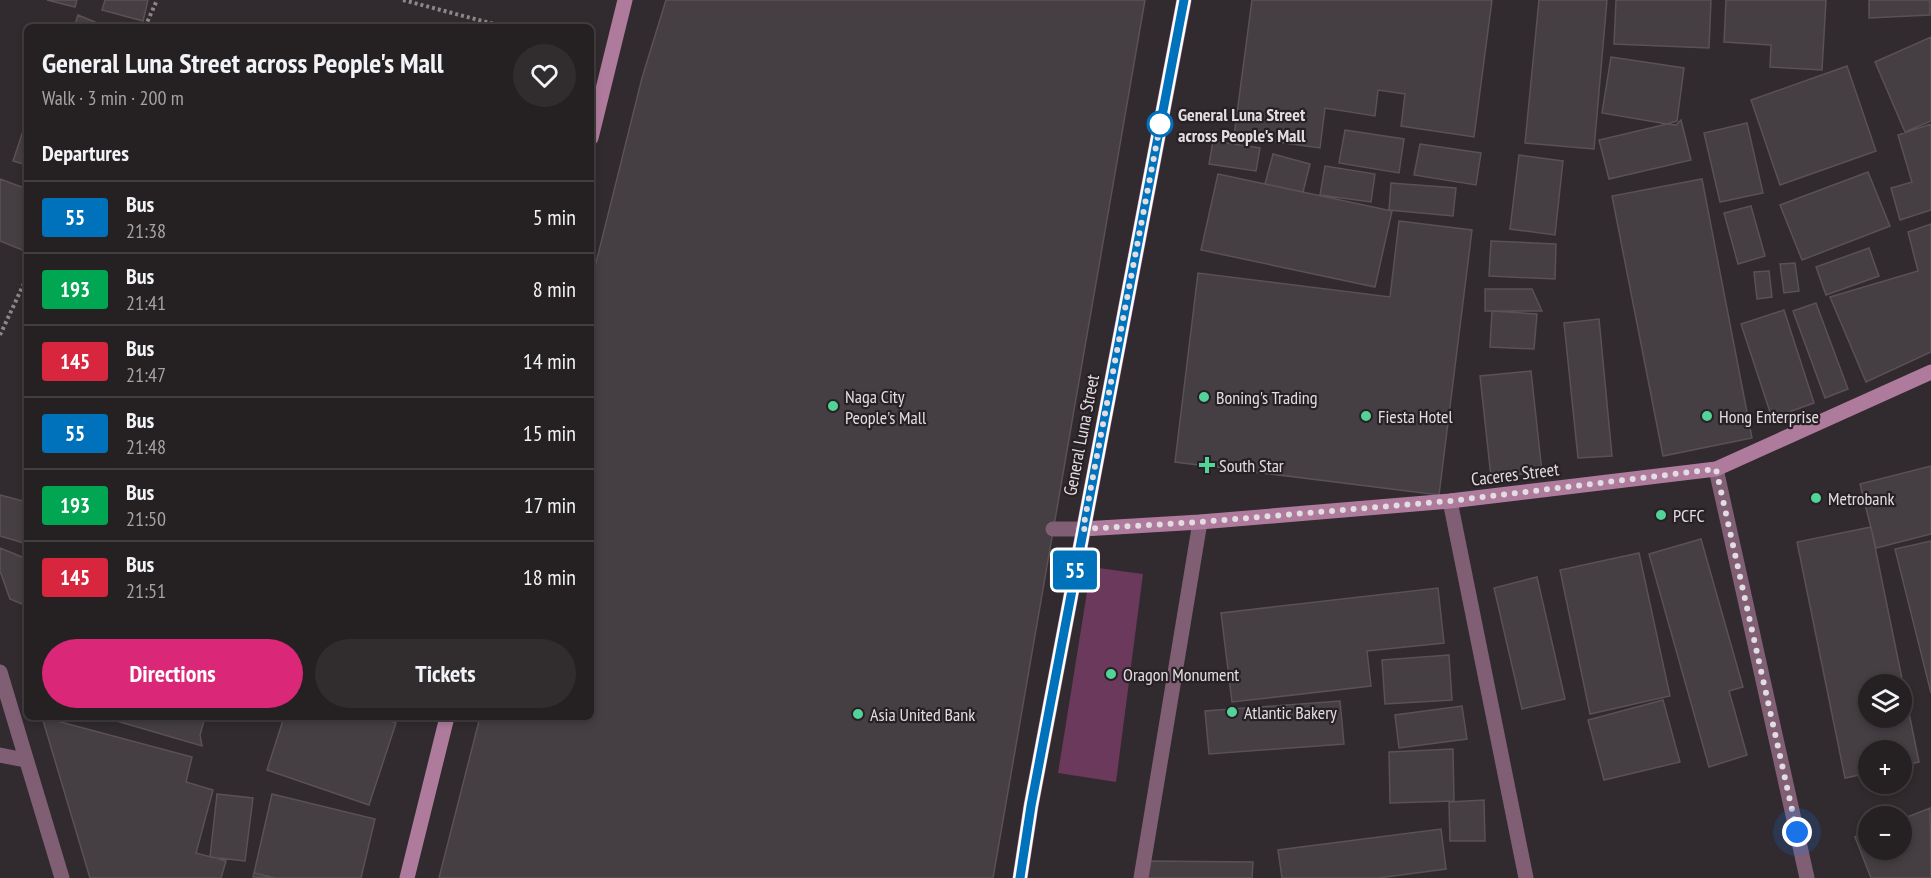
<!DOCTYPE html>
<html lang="en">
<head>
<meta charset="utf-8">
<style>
	:root { --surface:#252022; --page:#312d2f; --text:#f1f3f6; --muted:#a3a3a5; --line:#423e40; --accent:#db2777 }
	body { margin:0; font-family:"PT Sans Narrow",sans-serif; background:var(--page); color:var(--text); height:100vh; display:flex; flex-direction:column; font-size:22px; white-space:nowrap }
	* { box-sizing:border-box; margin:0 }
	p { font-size:20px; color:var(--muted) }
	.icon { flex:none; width:33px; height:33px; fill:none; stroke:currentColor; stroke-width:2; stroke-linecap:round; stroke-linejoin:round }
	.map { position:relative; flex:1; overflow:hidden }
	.details { position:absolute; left:24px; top:24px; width:570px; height:696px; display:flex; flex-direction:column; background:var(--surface); border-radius:9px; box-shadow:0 3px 9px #0003,0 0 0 2px var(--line) }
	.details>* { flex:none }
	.badge { padding:0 12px; border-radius:4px; font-size:21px; line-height:39px }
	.tools { position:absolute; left:1858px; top:674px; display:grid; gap:12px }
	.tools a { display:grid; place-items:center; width:54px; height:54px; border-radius:50%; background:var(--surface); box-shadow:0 3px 9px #0003,0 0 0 2px var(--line); font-size:30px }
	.you { position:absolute; width:30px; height:30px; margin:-15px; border:4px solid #fff; border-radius:50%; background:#1a73e8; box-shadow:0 0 0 9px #1a73e833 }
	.map>.badge { position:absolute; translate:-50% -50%; box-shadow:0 0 0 3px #fff }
	h2 { padding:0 18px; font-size:22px; line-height:54px }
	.round { display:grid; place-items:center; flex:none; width:63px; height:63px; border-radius:32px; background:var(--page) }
	.summary { display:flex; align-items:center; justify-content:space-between; height:102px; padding:0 18px }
	h1 { font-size:28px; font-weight:600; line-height:45px }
	.cta { display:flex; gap:12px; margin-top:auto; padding:12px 18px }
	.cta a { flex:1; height:69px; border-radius:36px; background:var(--accent); color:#fff; font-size:24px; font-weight:600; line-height:69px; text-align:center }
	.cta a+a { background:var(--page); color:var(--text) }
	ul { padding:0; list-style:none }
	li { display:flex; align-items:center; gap:18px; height:72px; padding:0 18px; border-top:2px solid var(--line) }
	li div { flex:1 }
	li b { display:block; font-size:22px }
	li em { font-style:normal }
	li .badge { min-width:66px; font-weight:700; text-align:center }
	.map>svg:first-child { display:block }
	.green { fill:#6a395b }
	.building { fill:#453e43; stroke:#595156; stroke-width:1.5; fill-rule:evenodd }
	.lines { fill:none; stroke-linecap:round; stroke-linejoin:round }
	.path { stroke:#8c8689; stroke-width:4; stroke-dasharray:3 3; stroke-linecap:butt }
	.lane { stroke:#805f75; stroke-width:15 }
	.street { stroke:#805f75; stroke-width:15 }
	.secondary { stroke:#af7b9d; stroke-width:15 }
	.line-casing { stroke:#fff; stroke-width:14 }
	.line { stroke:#0072bc; stroke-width:9 }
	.walk { stroke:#e2dde0; stroke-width:6; stroke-dasharray:0 10.8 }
	.stop-dot { fill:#fff; stroke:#0072bc; stroke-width:3 }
	.poi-dot { fill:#52d397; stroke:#272025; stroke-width:2 }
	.labels { text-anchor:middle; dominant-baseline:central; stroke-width:4.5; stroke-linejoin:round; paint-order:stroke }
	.stop-label { font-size:18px; font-weight:bold; fill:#e2dde0; stroke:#272025; text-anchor:start }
	.poi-label { font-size:18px; fill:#e2dde0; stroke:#272025; text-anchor:start }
	.street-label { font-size:18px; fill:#e2dde0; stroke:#272025 }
</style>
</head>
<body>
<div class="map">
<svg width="1931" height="878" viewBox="0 0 1931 878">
	<rect width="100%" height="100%" fill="#312a2e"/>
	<path class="green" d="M1091,567L1143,574L1116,782L1058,773Z"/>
	<path class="building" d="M47,0H77L75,7Z
		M105,0H148L143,21L102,10Z
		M666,0H1145L993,878H439L480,717H591V283L642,78Z
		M1252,0H1492L1474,137L1401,126L1405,94L1378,90L1375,116L1325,108L1320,148L1234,136Z
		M1539,0H1607L1594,149L1525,143Z
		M1616,0H1711L1709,48L1614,44Z
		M1726,0H1826L1822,70L1770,67L1771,45L1724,42Z
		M1869,0H1930V15L1869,18Z
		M78,15L107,27H74Z
		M1931,37V121L1905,132L1875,62Z
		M1611,57L1684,68L1677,121L1667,124L1602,113Z
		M1847,66L1876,151L1780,185L1751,100Z
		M1681,120L1691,160L1609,179L1599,140L1667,124L1676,125Z
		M1747,123L1763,193L1720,202L1704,133Z
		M1931,124V210L1900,220L1891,188L1912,182L1898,135Z
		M25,125H27V165L13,161Z
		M1345,130L1404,139L1399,173L1339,163Z
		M1213,141L1260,148L1256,171L1209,164Z
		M1420,144L1481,153L1476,185L1414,175Z
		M1273,154L1310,164L1303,192L1265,184Z
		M1519,155L1563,161L1555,235L1510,229Z
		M1325,166L1375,174L1371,202L1320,195Z
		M1868,172L1890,226L1802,260L1780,205Z
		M1218,174L1392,211L1375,287L1201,250Z
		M0,179L27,189V252L0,241Z
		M1702,179L1752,438L1663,456L1612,196Z
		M1391,183L1456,188L1453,216L1389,210Z
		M1751,206L1765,256L1738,264L1724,213Z
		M1399,221L1472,230L1439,495L1175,462L1198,273L1390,297Z
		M1931,224V352L1866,382L1830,297L1918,271L1908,232Z
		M1491,241L1556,244L1555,279L1489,276Z
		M1869,248L1879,276L1826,295L1816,267Z
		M1795,263L1799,291L1784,293L1780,264Z
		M1769,271L1772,297L1757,299L1754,272Z
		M1485,289H1532L1542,311H1485Z
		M1816,303L1848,389L1825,398L1793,311Z
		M1784,310L1814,403L1772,418L1741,324Z
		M1492,311L1537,314L1534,349L1490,347Z
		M1599,319L1612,456L1578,458L1564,323Z
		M1531,371L1542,472L1491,477L1480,376Z
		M1931,466V534L1876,548L1860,484Z
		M0,495L27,502V544L0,536Z
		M1871,527L1919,762L1902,766V750H1869V773L1845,778L1797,542ZM1869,684H1902V717H1869Z
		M1701,539L1743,687L1729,691L1747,755L1709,767L1649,554Z
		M1931,541V693L1895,549Z
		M0,548L27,559V593L22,604L10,599L0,571Z
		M1639,553L1670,696L1590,714L1560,570Z
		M1537,577L1565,699L1522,709L1494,588Z
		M1438,588L1444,643L1367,651L1371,686L1232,702L1221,613Z
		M1449,655L1452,700L1385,704L1382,660Z
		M1663,700L1680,762L1604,780L1588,720Z
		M1340,701L1344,744L1209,754L1205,711Z
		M1462,706L1467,739L1399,748L1395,715Z
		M42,717L192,757L186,782L213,790L196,853L226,861L221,878H90Z
		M103,717H205L200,735L202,746Z
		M284,717H380L396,723L369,805L267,770Z
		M1453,749L1454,801L1390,803L1389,752Z
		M217,794L253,798L245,861L210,857Z
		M272,794L375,819L361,878H275L254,873Z
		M1484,800L1485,841H1450L1449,802Z
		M1930,808L1931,878H1871L1855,837L1869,831V849H1902V819Z
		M1441,829L1446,869L1378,878H1282L1278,850Z
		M1148,861L1253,862L1252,878H1148Z
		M254,873L275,878L253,877Z"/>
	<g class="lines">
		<path class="path" d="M403,0L505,27
			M145,27L157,0
			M0,335L27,277"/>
		<path class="lane" d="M1053,529H1083"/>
		<path class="street" d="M1716,469L1807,878
			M1450,501L1526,878
			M0,672L62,878
			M0,755L25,760
			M1141,878L1200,522"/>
		<path class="secondary" d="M591,138L625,0
			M1083,529L1200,522L1450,501L1716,469L1931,372
			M407,878L447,717
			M1020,878L1031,806L1184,0"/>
	</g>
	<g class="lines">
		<defs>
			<path id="line" d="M1020,878L1031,806L1184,0"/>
		</defs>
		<use href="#line" class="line-casing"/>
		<use href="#line" class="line"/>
		<path class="walk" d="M1160,124L1162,115L1083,529L1200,522L1450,501L1716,469L1797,832"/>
	</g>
	<circle class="stop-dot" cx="1160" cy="124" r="12"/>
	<g class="poi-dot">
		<circle cx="1204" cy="397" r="6"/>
		<circle cx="833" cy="406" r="6"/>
		<circle cx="1366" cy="416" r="6"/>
		<circle cx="1707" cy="416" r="6"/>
		<path d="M1204 456h6v6h6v6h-6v6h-6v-6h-6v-6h6z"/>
		<circle cx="1816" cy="498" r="6"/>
		<circle cx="1661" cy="515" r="6"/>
		<circle cx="1111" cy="674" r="6"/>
		<circle cx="1232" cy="712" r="6"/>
		<circle cx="858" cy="714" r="6"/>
	</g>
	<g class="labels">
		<g class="stop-label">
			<text x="1178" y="114">General Luna Street<tspan x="1178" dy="21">across People's Mall</tspan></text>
		</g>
		<g class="poi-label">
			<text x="845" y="396">Naga City<tspan x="845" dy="21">People's Mall</tspan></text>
			<text x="1216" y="397">Boning's Trading</text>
			<text x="1378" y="416">Fiesta Hotel</text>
			<text x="1719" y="416">Hong Enterprise</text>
			<text x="1219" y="465">South Star</text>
			<text x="1828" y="498">Metrobank</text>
			<text x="1673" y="515">PCFC</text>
			<text x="1123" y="674">Oragon Monument</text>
			<text x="1244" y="712">Atlantic Bakery</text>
			<text x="870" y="714">Asia United Bank</text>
		</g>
		<g class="street-label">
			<text transform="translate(1081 435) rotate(-79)">General Luna Street</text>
			<text transform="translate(1515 474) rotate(-7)">Caceres Street</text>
		</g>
	</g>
</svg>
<div class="tools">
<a><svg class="icon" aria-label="layers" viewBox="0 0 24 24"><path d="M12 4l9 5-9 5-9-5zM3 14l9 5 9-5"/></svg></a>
<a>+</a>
<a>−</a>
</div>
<div class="you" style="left:1797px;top:832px"></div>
<b class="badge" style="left:1075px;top:570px;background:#0072bc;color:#fff">55</b>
<section class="details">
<div class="summary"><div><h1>General Luna Street across People's Mall</h1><p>Walk · 3 min · 200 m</p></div><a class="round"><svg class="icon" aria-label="heart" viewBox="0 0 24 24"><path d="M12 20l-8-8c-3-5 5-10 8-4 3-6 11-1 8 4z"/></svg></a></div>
<h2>Departures</h2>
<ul>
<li><span class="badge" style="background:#0072bc;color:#fff">55</span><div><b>Bus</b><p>21:38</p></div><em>5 min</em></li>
<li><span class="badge" style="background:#00a651;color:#fff">193</span><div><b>Bus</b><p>21:41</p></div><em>8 min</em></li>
<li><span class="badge" style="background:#d7263d;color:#fff">145</span><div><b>Bus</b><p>21:47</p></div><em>14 min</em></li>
<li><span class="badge" style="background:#0072bc;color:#fff">55</span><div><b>Bus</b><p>21:48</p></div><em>15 min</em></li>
<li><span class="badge" style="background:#00a651;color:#fff">193</span><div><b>Bus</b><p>21:50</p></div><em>17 min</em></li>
<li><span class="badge" style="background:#d7263d;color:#fff">145</span><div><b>Bus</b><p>21:51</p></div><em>18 min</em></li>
</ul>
<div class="cta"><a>Directions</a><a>Tickets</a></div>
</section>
</div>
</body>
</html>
